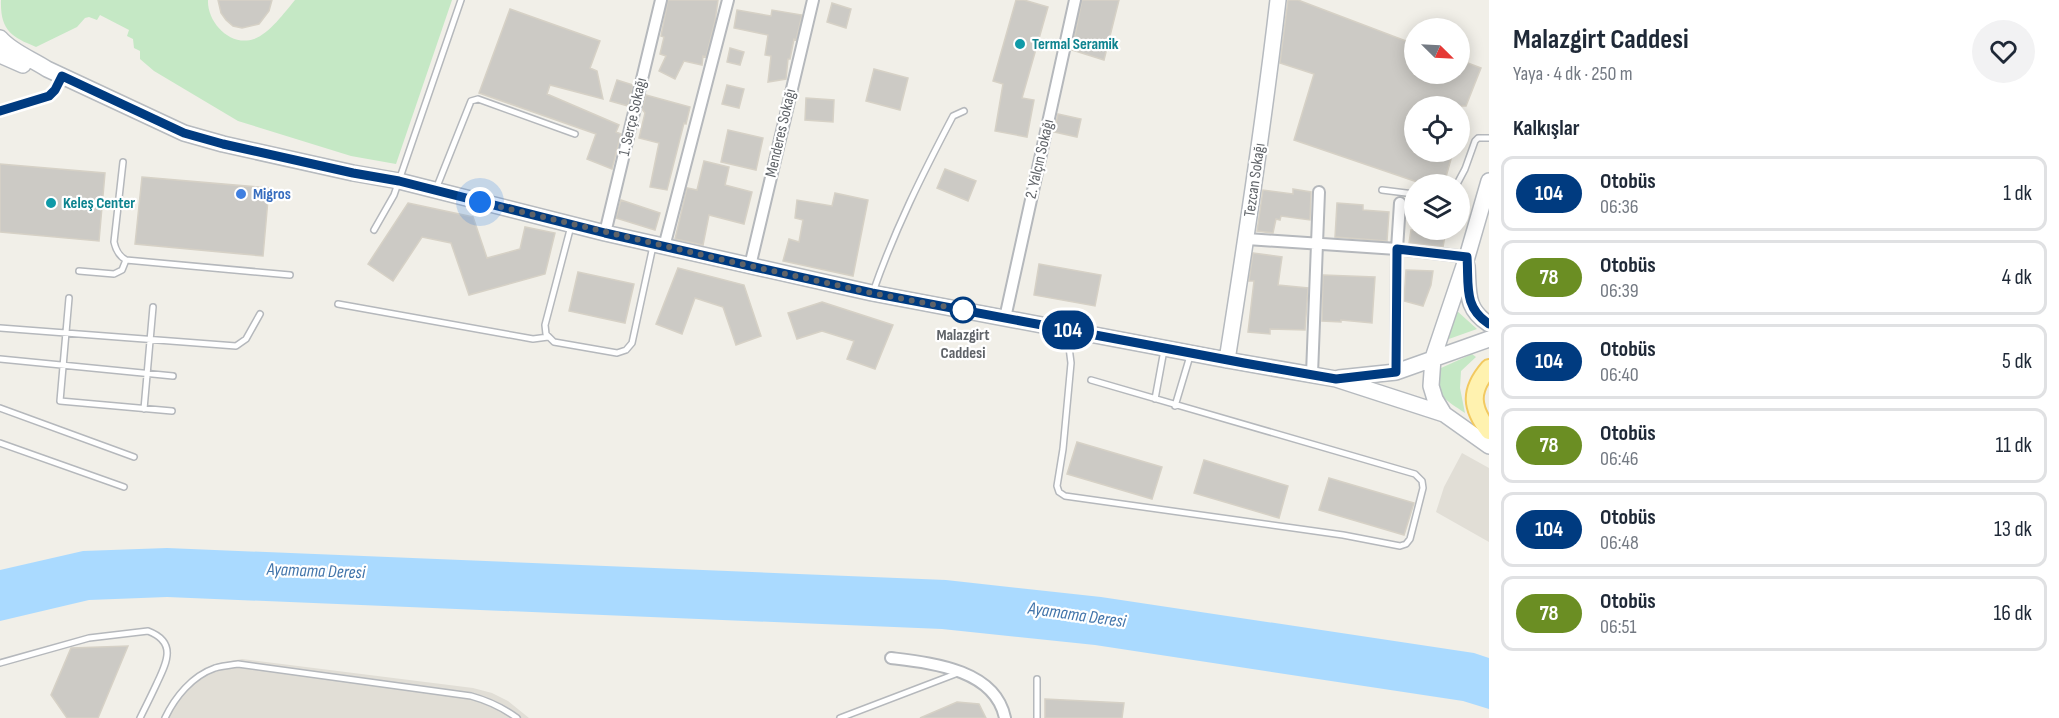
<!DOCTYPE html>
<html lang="tr">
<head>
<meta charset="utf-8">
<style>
	:root { --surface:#fff; --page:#f2f2f3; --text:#1f2937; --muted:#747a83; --line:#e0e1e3 }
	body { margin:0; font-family:"Sofia Sans Condensed",sans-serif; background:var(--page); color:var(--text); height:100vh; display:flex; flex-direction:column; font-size:22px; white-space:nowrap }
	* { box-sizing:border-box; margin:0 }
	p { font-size:20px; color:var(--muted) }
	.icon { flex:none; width:33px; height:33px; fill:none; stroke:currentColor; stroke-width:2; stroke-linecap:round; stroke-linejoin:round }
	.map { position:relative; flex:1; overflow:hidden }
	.side { display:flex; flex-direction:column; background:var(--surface); width:570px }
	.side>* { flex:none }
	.badge { padding:0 12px; border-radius:20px; font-size:21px; line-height:39px }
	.needle { width:39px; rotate:114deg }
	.tools { position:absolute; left:1404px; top:18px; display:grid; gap:12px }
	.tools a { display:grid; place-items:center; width:66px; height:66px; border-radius:50%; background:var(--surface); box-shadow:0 3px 15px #0003; font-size:30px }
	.you { position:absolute; width:30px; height:30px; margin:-15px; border:4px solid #fff; border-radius:50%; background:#1a73e8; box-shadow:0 0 0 9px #1a73e833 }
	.map>.badge { position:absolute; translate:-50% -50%; box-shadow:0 0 0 3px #fff }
	h2 { padding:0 24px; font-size:22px; line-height:54px }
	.round { display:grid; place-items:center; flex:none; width:63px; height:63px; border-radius:32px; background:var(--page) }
	.overview { display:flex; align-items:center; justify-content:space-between; height:102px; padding:0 24px }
	h1 { font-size:28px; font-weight:700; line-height:45px }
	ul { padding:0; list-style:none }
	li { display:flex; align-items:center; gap:18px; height:75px; margin:0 12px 9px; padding:0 12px; border:3px solid var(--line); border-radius:12px }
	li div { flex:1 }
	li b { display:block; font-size:22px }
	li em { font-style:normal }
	li .badge { min-width:66px; font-weight:700; text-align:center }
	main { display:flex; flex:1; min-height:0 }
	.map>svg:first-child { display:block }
	.education { fill:#e1ded6 }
	.green { fill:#c5e8c5 }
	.water { fill:#aadaff }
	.building { fill:#cccac5; stroke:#d6d1c6; stroke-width:1.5 }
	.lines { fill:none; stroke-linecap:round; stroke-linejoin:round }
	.lane-casing { stroke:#b5b8bc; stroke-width:8 }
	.street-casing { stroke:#b5b8bc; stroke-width:14 }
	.secondary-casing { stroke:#b6babf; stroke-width:18 }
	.primary-casing { stroke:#f2c960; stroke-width:20 }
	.lane { stroke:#fff; stroke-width:5 }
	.street { stroke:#fff; stroke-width:10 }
	.secondary { stroke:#fff; stroke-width:15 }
	.primary { stroke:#fff2af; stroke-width:16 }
	.line-casing { stroke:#fff; stroke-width:14 }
	.line { stroke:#003b80; stroke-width:9 }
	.walk { stroke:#5f6368; stroke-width:6; stroke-dasharray:0 10.8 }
	.culture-dot { fill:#0f9aa8; stroke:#fff; stroke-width:2 }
	.shop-dot { fill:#3f7fe0; stroke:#fff; stroke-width:2 }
	.stop-dot { fill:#fff; stroke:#003b80; stroke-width:3 }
	.labels { text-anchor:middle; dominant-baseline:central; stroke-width:4.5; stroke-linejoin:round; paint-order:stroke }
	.culture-label { font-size:16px; font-weight:bold; fill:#0d838f; stroke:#fff; text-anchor:start }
	.street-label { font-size:16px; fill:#5f6368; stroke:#fff }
	.shop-label { font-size:16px; font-weight:bold; fill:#366cbe; stroke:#fff; text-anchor:start }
	.stop-label { font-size:16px; font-weight:bold; fill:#5f6368; stroke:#fff }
	.water-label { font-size:18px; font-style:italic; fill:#4174aa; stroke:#fff }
</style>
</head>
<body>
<main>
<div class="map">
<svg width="1489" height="718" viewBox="0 0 1489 718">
	<rect width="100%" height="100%" fill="#f1efe8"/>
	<path class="education" d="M1462,453L1489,468V542L1436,512L1444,487Z
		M242,659L473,688L492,693L508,701L529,718H162L174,696L192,677L215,664Z"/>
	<path class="green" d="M1,0H208C207,22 230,47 254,39C270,33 284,13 295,0H452L396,164L351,156L238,121L154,71L140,59V51L134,48L133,39L127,36L129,30L100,15L97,20L89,17L85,18L77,27L36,47C11,37 0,30 1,0Z
		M1456,310L1477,329L1446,340Z
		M1472,354L1476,357L1461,371L1460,388L1465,413C1446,400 1440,399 1435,375L1441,368Z"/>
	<path class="water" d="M167,548L946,580L1101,597L1474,653L1489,658V709L1463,701L1095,645L942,629L167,597L89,600L0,621V570L83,551Z"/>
	<path class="building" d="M218,0H272L269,11L259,24L242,28L233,26L226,20L221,13Z
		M668,0H718L715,21L706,57L703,56L702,65L684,61L675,79L659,71L666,56L660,54L664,37L661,36Z
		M1016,0H1024L1048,7L1022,98L1034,100L1027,137L995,131L1003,84L993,81Z
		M1082,0H1119L1104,60L1072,50Z
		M1288,0H1298L1414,44V74H1460V60L1481,68L1466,106H1414V152H1453L1444,184H1423L1294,140L1314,74L1280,63Z
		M832,3L851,9L846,28L827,22Z
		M510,9L600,41L590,68L597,71L603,99L550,85L547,94L619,125L616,132L621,134L612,169L587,159L596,134L479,93Z
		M737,10L771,16L772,10L802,15L796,40L794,39L790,59H788L786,79L768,82L771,56L765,55L768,35L734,28Z
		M730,48L744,52L740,65L727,62Z
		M874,69L908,78L900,110L866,101Z
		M617,80L633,85L628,106L610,101Z
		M727,85L744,89L739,108L722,104Z
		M646,95L690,107L686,124L684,123L667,190L650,187L659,143L639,138L645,113L642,109Z
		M806,98L834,100L833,122L805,120Z
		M1058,114L1081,119L1077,137L1054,132Z
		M728,130L763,138L756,170L721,162Z
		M704,161L729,167L725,185L752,192L744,224L709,215L703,245L675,239L687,188L697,190Z
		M0,164L105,173L99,241L0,232Z
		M945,169L976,181L968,201L937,188Z
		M142,177L269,188L263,256L135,244Z
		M1293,189L1311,192L1310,220L1281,216L1280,220L1276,219L1273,233L1257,231L1263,190L1293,194Z
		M835,193L868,200L853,276L783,261L789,239L799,242L803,220L795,218L797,200L832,206Z
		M621,200L660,213L655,230L616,218Z
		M408,203L473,217L487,258L520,249L525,227L555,233L545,274L469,295L451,243L422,237L393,281L368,264Z
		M1337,203L1363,205V210L1389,212L1387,241L1335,237Z
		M1411,230H1446L1443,247L1409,243Z
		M1253,253L1282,257L1278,285L1308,288L1305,330L1270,329V334L1248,332L1254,281H1249Z
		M1039,264L1101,275L1095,306L1034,295Z
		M678,268L744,285L761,336L736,345L723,307L695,298L682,334L656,324Z
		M1406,270L1433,271L1431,285L1423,306L1404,301Z
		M578,272L634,284L625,323L569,311Z
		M1323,275L1375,277L1372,323L1341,320V322L1322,321Z
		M822,302L893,325L875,369L847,359L854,341L822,331L797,339L788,313Z
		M1077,442L1162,467L1152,499L1067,474Z
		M1204,460L1288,486L1279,518L1194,493Z
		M1329,478L1414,503L1404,535L1319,510Z
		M128,646L98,718H67L51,695L71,648Z
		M1045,699L1124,703L1122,718H1045Z
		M957,702L979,704L986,718H920Z"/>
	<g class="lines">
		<defs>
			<path id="lane" d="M0,111L49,96L55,90L61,77
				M123,162L114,242C116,251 119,256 126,260L290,275
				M1457,184L1465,169L1475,141L1478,138H1489
				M436,189L471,101L478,99L575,134
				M1382,190L1414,194
				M571,226L545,325L546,334L554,342L617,353L626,350L632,343L653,246
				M374,230L394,195L461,0
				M79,271L114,274L122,270L126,260
				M873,292C895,229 922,175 953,116L964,111
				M69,298L60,401L172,411
				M338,304L533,339L548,337
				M0,328L236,346L246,339L260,314
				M1067,331L1071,363L1063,449L1057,486L1059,492L1065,496L1343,535L1400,546L1406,544L1410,539L1423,488L1422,481L1415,474L1091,380
				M0,359L173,376
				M1155,399L1164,350
				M1175,406L1190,356
				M0,408L134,457
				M144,409L153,307
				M0,443L124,487
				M0,663L89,638L148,631C177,642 167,662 157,683C152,694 146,706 140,718
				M165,718C175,697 192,676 215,668C222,666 231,665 238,664L471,696C489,701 502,707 517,718
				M840,718L958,673
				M1037,718V679"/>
			<path id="street" d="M605,233L661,0
				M1247,239L1397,249L1467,257
				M664,247L728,0
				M750,266L813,0
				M1005,318L1075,0
				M1396,372L1397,249L1400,203
				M1312,374L1319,192
				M891,658C931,663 995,669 1005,718"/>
			<path id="secondary" d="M0,38C12,52 32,59 47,69L184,133L223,144L353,173L399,181L605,233L872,293L1227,360L1336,379L1444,414L1489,446
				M0,55L23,65
				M1467,266C1469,292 1465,309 1489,324
				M1227,360C1246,240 1264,121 1278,0
				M1339,378L1396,372L1489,339
				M1444,414L1435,399L1431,386L1433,358L1467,257L1489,181"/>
			<path id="primary" d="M1489,368C1469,391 1471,408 1489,431"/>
		</defs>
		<use href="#lane" class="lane-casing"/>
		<use href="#street" class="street-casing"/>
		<use href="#secondary" class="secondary-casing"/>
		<use href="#primary" class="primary-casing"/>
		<use href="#lane" class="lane"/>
		<use href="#street" class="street"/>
		<use href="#secondary" class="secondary"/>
		<use href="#primary" class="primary"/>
	</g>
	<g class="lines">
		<defs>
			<path id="line" d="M0,111L49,96L55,90L62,76L184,133L223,144L353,173L399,181L605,233L750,266L872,293L1244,363L1336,379L1396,372L1397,249L1467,257C1469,285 1463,307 1489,324"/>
		</defs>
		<use href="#line" class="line-casing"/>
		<use href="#line" class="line"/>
		<path class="walk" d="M480,202L728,261L872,293L963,310"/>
	</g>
	<g class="culture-dot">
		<circle cx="1020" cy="44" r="6"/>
		<circle cx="51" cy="203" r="6"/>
	</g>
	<circle class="shop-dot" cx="241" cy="194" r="6"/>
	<circle class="stop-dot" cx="963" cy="310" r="12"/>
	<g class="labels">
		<g class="culture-label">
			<text x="1032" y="44">Termal Seramik</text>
			<text x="63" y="203">Keleş Center</text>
		</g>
		<g class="street-label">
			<text transform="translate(633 117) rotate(-77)">1. Serçe Sokağı</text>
			<text transform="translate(781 133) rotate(-77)">Menderes Sokağı</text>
			<text transform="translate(1040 159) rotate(-77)">2. Yalçın Sokağı</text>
			<text transform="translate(1255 180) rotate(-82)">Tezcan Sokağı</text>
		</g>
		<g class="shop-label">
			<text x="253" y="194">Migros</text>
		</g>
		<g class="stop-label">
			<text x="963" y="335">Malazgirt<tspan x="963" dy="18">Caddesi</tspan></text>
		</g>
		<g class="water-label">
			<text transform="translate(316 571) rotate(2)">Ayamama Deresi</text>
			<text transform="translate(1077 615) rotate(8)">Ayamama Deresi</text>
		</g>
	</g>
</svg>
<div class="tools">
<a><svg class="needle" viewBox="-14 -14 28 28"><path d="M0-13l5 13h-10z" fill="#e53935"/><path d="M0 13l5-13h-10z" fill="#747a83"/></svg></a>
<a><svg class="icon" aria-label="locate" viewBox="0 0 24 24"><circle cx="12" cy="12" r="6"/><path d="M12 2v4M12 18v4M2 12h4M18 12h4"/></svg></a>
<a><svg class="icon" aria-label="layers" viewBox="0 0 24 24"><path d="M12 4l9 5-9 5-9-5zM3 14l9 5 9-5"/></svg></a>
</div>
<div class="you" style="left:480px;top:202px"></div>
<b class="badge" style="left:1068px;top:330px;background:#003b80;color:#fff">104</b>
</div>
<section class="side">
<div class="overview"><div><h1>Malazgirt Caddesi</h1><p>Yaya · 4 dk · 250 m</p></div><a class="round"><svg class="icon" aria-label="heart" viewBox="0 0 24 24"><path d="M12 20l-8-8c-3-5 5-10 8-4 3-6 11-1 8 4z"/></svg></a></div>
<h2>Kalkışlar</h2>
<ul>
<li><span class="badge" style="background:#003b80;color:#fff">104</span><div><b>Otobüs</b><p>06:36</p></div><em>1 dk</em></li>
<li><span class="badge" style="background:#6b8e23;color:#fff">78</span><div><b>Otobüs</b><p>06:39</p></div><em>4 dk</em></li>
<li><span class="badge" style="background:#003b80;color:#fff">104</span><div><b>Otobüs</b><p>06:40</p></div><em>5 dk</em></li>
<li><span class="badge" style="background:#6b8e23;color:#fff">78</span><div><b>Otobüs</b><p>06:46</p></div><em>11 dk</em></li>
<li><span class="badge" style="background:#003b80;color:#fff">104</span><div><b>Otobüs</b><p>06:48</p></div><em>13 dk</em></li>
<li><span class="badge" style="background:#6b8e23;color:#fff">78</span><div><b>Otobüs</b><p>06:51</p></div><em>16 dk</em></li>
</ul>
</section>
</main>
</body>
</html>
